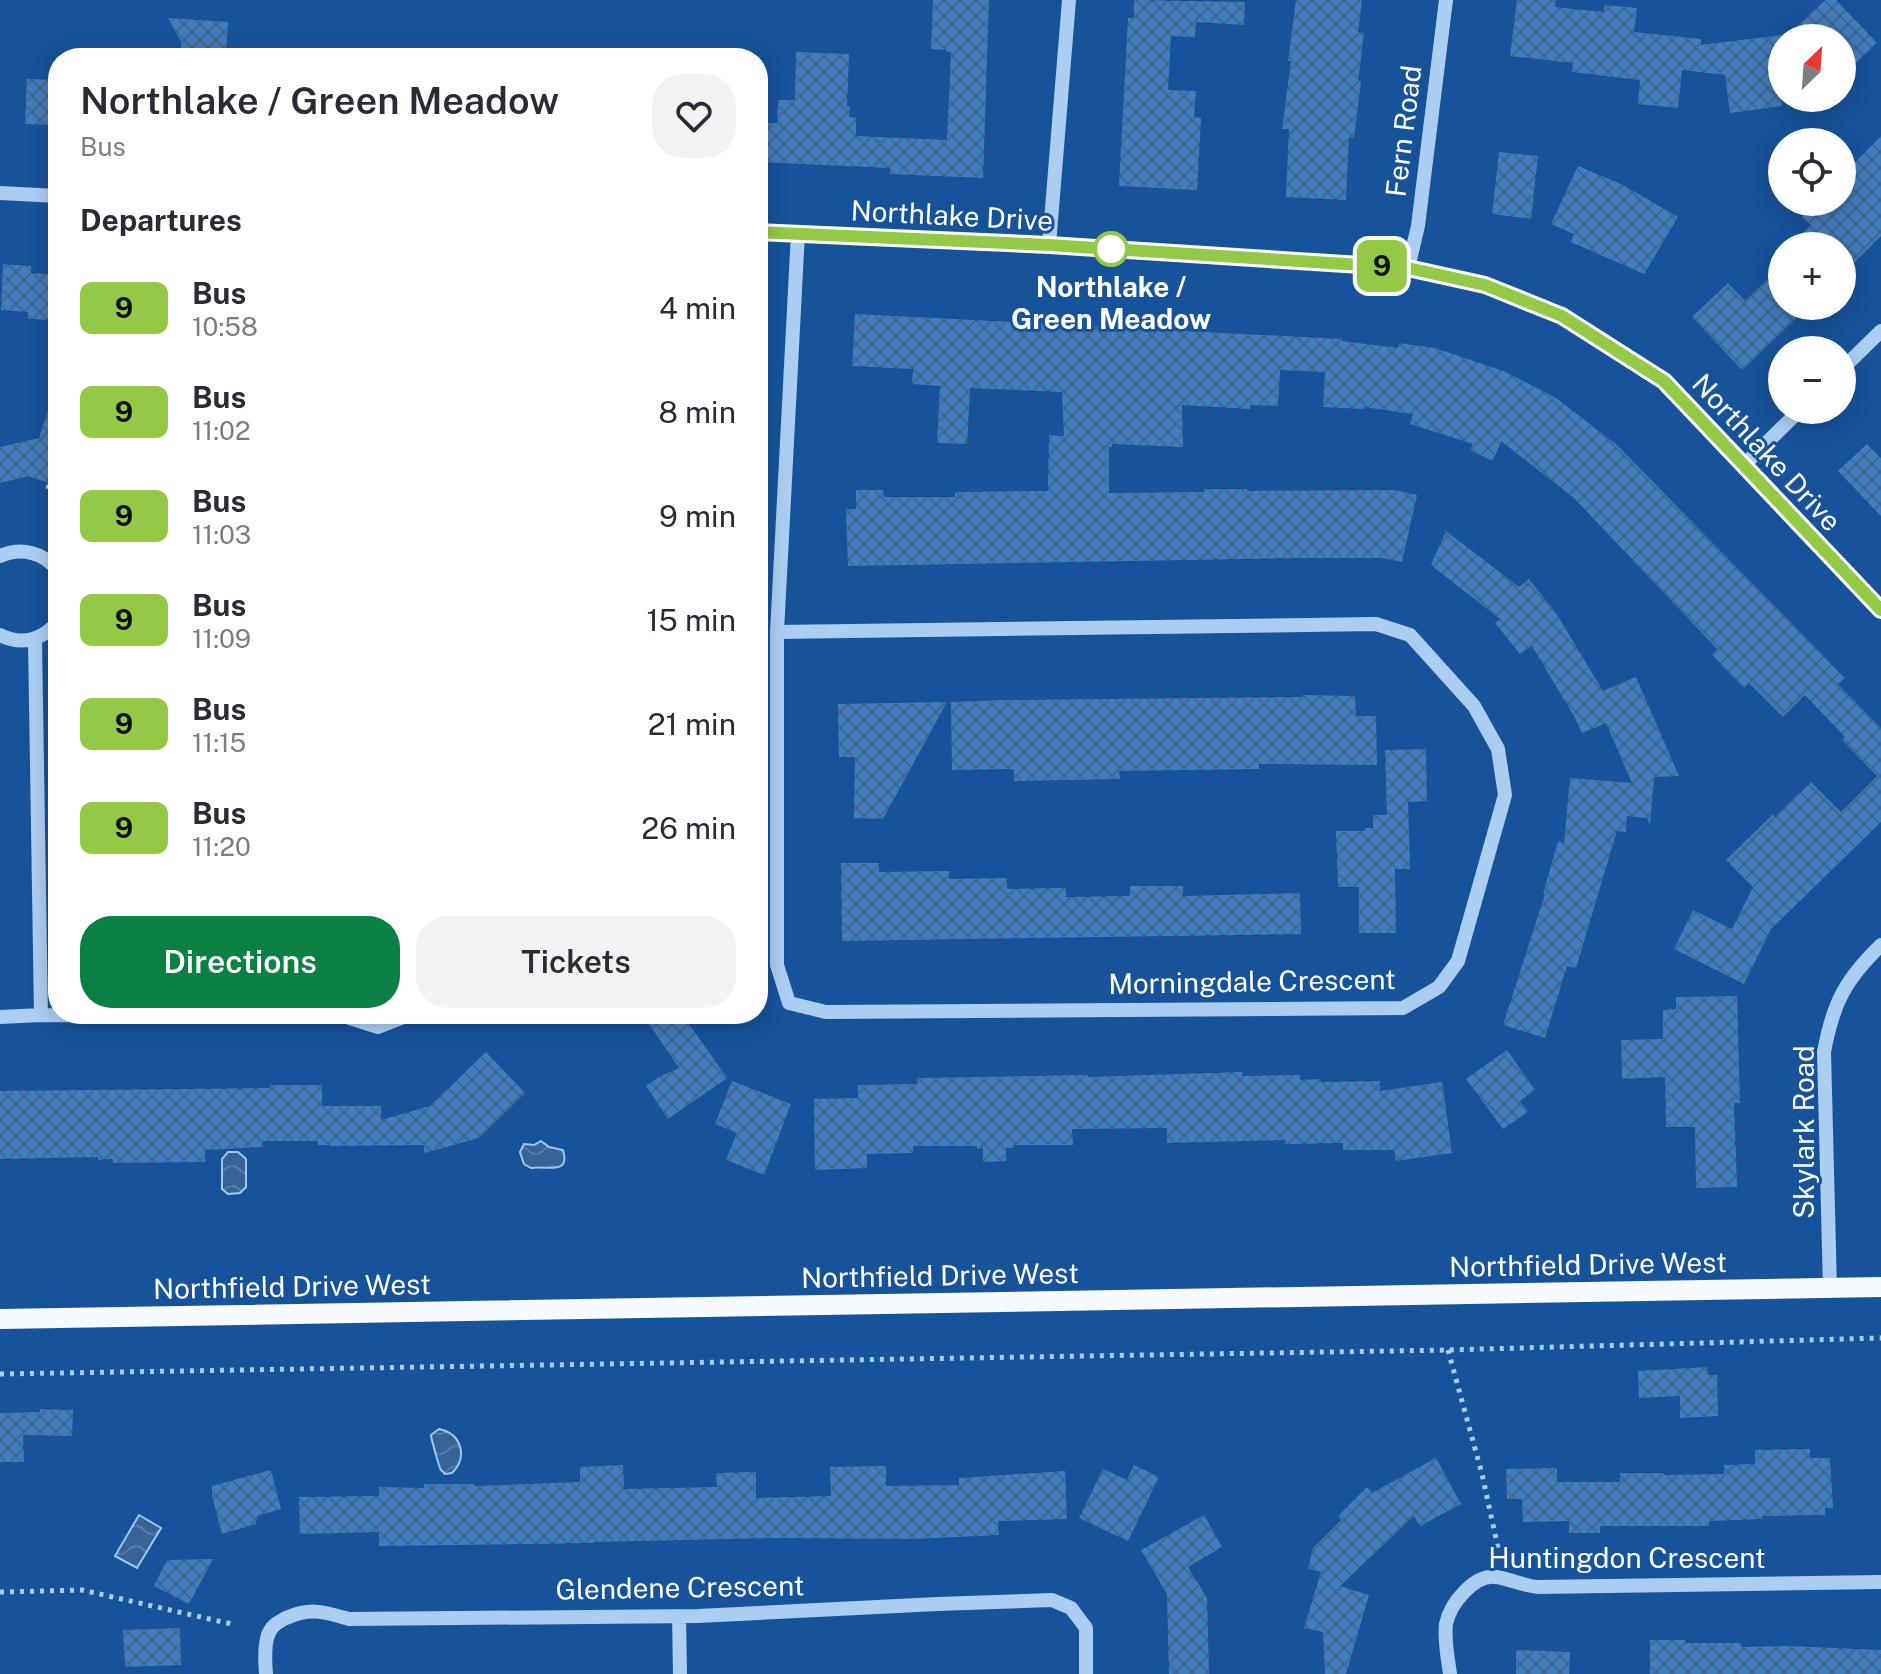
<!DOCTYPE html>
<html lang="en">
<head>
<meta charset="utf-8">
<style>
	:root { --surface:#fff; --page:#f2f2f3; --text:#2b2b33; --muted:#7c7c81; --accent:#0b8043 }
	body { margin:0; font-family:"Public Sans",sans-serif; background:var(--page); color:var(--text); height:100vh; display:flex; flex-direction:column; font-size:30px; white-space:nowrap }
	* { box-sizing:border-box; margin:0 }
	p { font-size:26px; color:var(--muted) }
	.icon { flex:none; width:44px; height:44px; fill:none; stroke:currentColor; stroke-width:2; stroke-linecap:round; stroke-linejoin:round }
	.map { position:relative; flex:1; overflow:hidden }
	.drawer { position:absolute; left:48px; top:48px; width:720px; height:976px; display:flex; flex-direction:column; background:var(--surface); border-radius:32px; box-shadow:0 4px 20px #0003 }
	.drawer>* { flex:none }
	.badge { padding:0 16px; border-radius:12px; font-size:28px; line-height:52px }
	.needle { width:52px; rotate:25deg }
	.buttons { position:absolute; left:1768px; top:24px; display:grid; gap:16px }
	.buttons a { display:grid; place-items:center; width:88px; height:88px; border-radius:50%; background:var(--surface); box-shadow:0 4px 20px #0003; font-size:40px }
	.map>.badge { position:absolute; translate:-50% -50%; box-shadow:0 0 0 4px #fff }
	h2 { padding:0 32px; font-size:30px; line-height:72px }
	.round { display:grid; place-items:center; flex:none; width:84px; height:84px; border-radius:32px; background:var(--page) }
	.summary { display:flex; align-items:center; justify-content:space-between; height:136px; padding:0 32px }
	h1 { font-size:38px; font-weight:600; line-height:60px }
	.button { display:flex; gap:16px; margin-top:auto; padding:16px 32px }
	.button a { flex:1; height:92px; border-radius:32px; background:var(--accent); color:#fff; font-size:32px; font-weight:600; line-height:92px; text-align:center }
	.button a+a { background:var(--page); color:var(--text) }
	ul { padding:0; list-style:none }
	li { display:flex; align-items:center; gap:24px; height:104px; padding:0 32px }
	li div { flex:1 }
	li b { display:block; font-size:30px }
	li em { font-style:normal }
	li .badge { min-width:88px; font-weight:700; text-align:center }
	.map>svg:first-child { display:block }
	.water { fill:url(#water-waves); stroke:#9ec8f5; stroke-width:2 }
	.building { fill:url(#building-cross-hatch) }
	.lines { fill:none; stroke-linecap:round; stroke-linejoin:round }
	.path { stroke:#accdf2; stroke-width:5; stroke-dasharray:4 6; stroke-linecap:butt }
	.minor { stroke:#accdf2; stroke-width:14 }
	.major { stroke:#f7faff; stroke-width:20 }
	.line-casing { stroke:#fff; stroke-width:18 }
	.line { stroke:#94c947; stroke-width:12 }
	.stop-dot { fill:#fff; stroke:#94c947; stroke-width:4 }
	.labels { text-anchor:middle; dominant-baseline:central; stroke-width:6; stroke-linejoin:round; paint-order:stroke }
	.street-label { font-size:28px; fill:#fff; stroke:#17539a }
	.stop-label { font-size:28px; font-weight:bold; fill:#fff; stroke:#17539a }
</style>
</head>
<body>
<div class="map">
<svg width="1881" height="1674" viewBox="0 0 1881 1674">
	<defs>
		<pattern id="water-waves" width="16" height="10" patternUnits="userSpaceOnUse" patternTransform="scale(2)"><rect width="16" height="10" fill="#386396"/><path d="M0 5q4-4 8 0t8 0" fill="none" stroke="#567aa6"/></pattern>
		<pattern id="building-cross-hatch" width="8" height="8" patternUnits="userSpaceOnUse" patternTransform="scale(2)"><rect width="8" height="8" fill="#3f7dc1"/><path d="M0 0l8 8M0 8l8-8" fill="none" stroke="#45678c"/></pattern>
	</defs>
	<rect width="100%" height="100%" fill="#17539a"/>
	<path class="water" d="M541,1141L549,1147L563,1150C571,1176 545,1165 531,1168L524,1164L520,1152L524,1144L534,1145Z
		M228,1152H238L246,1159V1187L240,1193L228,1194L222,1189V1159Z
		M439,1429C462,1434 468,1457 452,1473L445,1474C444,1472 442,1471 441,1470C439,1467 431,1438 431,1435Z
		M139,1515L161,1528L137,1568L115,1556Z"/>
	<path class="building" d="M933,0H989L983,178L890,174V168L758,162V123H777L778,100H795L796,52L849,54L847,106L850,107L849,117H856V136L947,140L951,52H946V50L931,49Z
		M1134,0L1245,2L1244,25L1196,22L1195,37L1171,36L1168,90L1196,91L1194,117L1201,118L1197,190L1119,186L1128,18H1134Z
		M1296,0H1362L1358,32L1364,33L1358,81H1361L1354,138L1349,137L1346,200L1286,197L1289,129H1282L1291,61H1288Z
		M1517,0H1556L1555,7L1604,12V5L1637,8L1634,32L1701,39V45L1782,35V106L1730,113L1725,75L1682,70L1678,108L1638,104L1640,80L1572,72L1573,63L1510,56Z
		M1825,0H1836L1877,43L1856,63L1842,47V38H1785Z
		M168,18L228,22L226,58H180L181,42Z
		M27,79L58,80V125L25,124Z
		M1881,136V236L1842,275V246H1791L1811,225L1802,217L1817,202H1842V175Z
		M1499,152L1538,156L1531,219L1492,214Z
		M1578,166L1623,185L1678,217L1644,274L1571,242L1574,234L1551,224Z
		M3,264L31,266V273L58,275L55,320L28,319V312L1,310Z
		M1782,265V306H1809L1742,370L1692,317L1728,283L1745,301Z
		M855,314L1342,339V341L1398,348L1399,343L1435,348L1506,372L1556,398L1617,445L1845,678L1838,684L1881,728V822L1771,929L1744,984L1674,949L1693,910L1732,929L1753,887L1726,860L1773,814L1775,817L1811,782L1841,812L1877,776L1842,740L1845,737L1805,695L1783,717L1749,683L1744,688L1712,655L1717,649L1574,498L1501,441L1493,461L1470,450L1473,444L1410,424L1413,414L1364,407V409L1323,407L1325,372L1280,370L1278,406L1250,405V409L1182,405L1183,447L1112,444V447H1109V493L1204,492V489H1247V491L1394,490L1417,495L1402,562L1383,558H1302L848,566L846,509H856V490H883L884,497H955V492L1048,491L1049,435L1064,436L1062,392L970,388L967,444L937,443L940,386L912,384L913,369L852,366Z
		M53,394H58V486L28,476L0,483V447L39,438Z
		M1867,444L1881,458V516L1838,471Z
		M1446,531L1519,587L1529,579L1556,613L1603,691L1636,677L1679,776L1654,777L1650,825L1647,818L1627,816L1626,832L1617,831L1576,968L1567,966L1545,1038L1503,1025L1545,894H1543L1558,841L1564,843L1570,778L1632,783L1606,723L1582,733L1575,718L1532,646L1520,654L1495,623L1500,619L1431,565Z
		M1302,695L1355,696L1356,716H1376L1377,765L1259,764V769L1119,771L1120,779L1014,781V770L1010,769L952,770L951,702L1004,700L1302,697Z
		M947,702L883,819L854,818L855,757H839L838,704Z
		M1426,749L1427,801L1408,802L1410,869H1395L1396,933H1359V887H1338L1336,831H1365V828H1373V815H1387L1385,750Z
		M841,863H879V872L949,871V879L1007,878V889L1066,888V897L1130,896V886H1183V896L1300,893L1301,934L842,941Z
		M1737,996L1740,1103H1734L1737,1187L1696,1188L1695,1127H1666L1665,1077L1622,1079L1621,1040L1663,1039V1010L1676,1009V997Z
		M642,1014H682L727,1078L668,1119L646,1086L659,1077L679,1068Z
		M1507,1050L1535,1090L1520,1101L1528,1112L1503,1129L1466,1079Z
		M486,1052L525,1093L479,1138L424,1153V1145L330,1146V1145H318V1141H263V1147L205,1150V1162L113,1163V1159L98,1160V1157L0,1159V1091L270,1088V1085H322V1106H381V1120L430,1106Z
		M1242,1072V1076L1300,1075V1080L1321,1079V1082L1380,1081V1091L1442,1082L1452,1153L1396,1161L1394,1150H1343V1143L1285,1144V1140L1167,1143V1128L1072,1129L1073,1145H1014V1148H1006V1161L983,1162V1148L977,1149V1146H913V1153L867,1154V1168L815,1170L814,1099L858,1098V1085L917,1084V1078L1087,1075L1088,1077Z
		M732,1081L791,1104L764,1175L726,1160L737,1133L715,1124Z
		M1707,1367L1708,1375H1717L1718,1416L1680,1418V1396L1639,1398L1638,1371Z
		M40,1409L73,1410L72,1436L23,1435L24,1462H0V1413L40,1412Z
		M1810,1449V1458H1830L1833,1508H1825V1515L1762,1516V1519L1709,1521V1526H1600V1533H1569V1521L1523,1522L1522,1499H1507L1506,1469L1557,1468V1482H1620V1473H1664V1475L1724,1474V1465L1755,1464V1450Z
		M1436,1458L1461,1504L1420,1526L1414,1516L1340,1586L1369,1595L1346,1674H1325L1323,1632L1304,1628L1321,1572L1308,1569L1313,1548L1341,1520L1338,1516L1367,1487L1372,1493Z
		M623,1465L624,1489L717,1487L716,1473L756,1472V1498L831,1496L830,1467L886,1466V1486L959,1485V1478L1065,1471L1067,1519L998,1521L999,1535L914,1539L775,1538L593,1542V1543L379,1546V1532L300,1534L299,1497L379,1496V1487L424,1488V1484H474V1486L580,1482V1467Z
		M1134,1465L1159,1477L1128,1541L1079,1518L1103,1469L1127,1480Z
		M271,1470L281,1509L257,1516L256,1524L222,1534L212,1496V1486Z
		M1204,1515L1222,1547L1188,1567L1207,1598L1209,1674H1169L1167,1594L1141,1550Z
		M213,1559L189,1604L154,1586L167,1560Z
		M180,1628L181,1665L125,1667L123,1630Z
		M1650,1640H1685V1643H1741V1647L1787,1646L1881,1650V1674H1650Z
		M1516,1650L1570,1652L1569,1674H1516Z"/>
	<g class="lines">
		<path class="path" d="M49,485L48,489L58,505
			M1448,1350L1482,1474L1498,1548L1497,1559
			M0,1374L1448,1350L1881,1338
			M0,1592L82,1590L236,1625"/>
		<path class="minor" d="M0,193L58,196
			M758,232L1049,245L1408,268L1485,285L1562,316L1664,381L1881,610
			M1049,245L1069,0
			M1408,268L1418,226L1446,0
			M1842,369L1881,331
			M1744,465L1800,410
			M0,556C21,547 44,552 58,571
			M777,632L1376,624L1410,635L1474,706L1498,749L1505,795L1458,961L1439,987L1403,1008L826,1012L789,1003L777,965V632L798,233
			M0,635C22,646 42,640 58,622
			M35,640L41,1015
			M0,1017L41,1015L347,1017L378,1027L406,1016L407,1014
			M1830,1289L1824,1052C1833,1003 1845,980 1881,945
			M679,1616L680,1674
			M266,1674C265,1662 264,1646 268,1635C271,1626 278,1622 286,1618C311,1607 324,1612 349,1619L698,1616L937,1604L1052,1600L1071,1608L1086,1628V1674
			M1450,1674C1448,1659 1444,1640 1446,1624C1450,1604 1474,1574 1496,1577C1511,1579 1523,1586 1538,1587L1881,1582"/>
		<path class="major" d="M0,1319L1881,1287"/>
	</g>
	<g class="lines">
		<defs>
			<path id="line" d="M758,232L1049,245L1408,268L1485,285L1562,316L1664,381L1881,610"/>
		</defs>
		<use href="#line" class="line-casing"/>
		<use href="#line" class="line"/>
	</g>
	<circle class="stop-dot" cx="1111" cy="249" r="16"/>
	<g class="labels">
		<g class="street-label">
			<text transform="translate(1403 131) rotate(-83)">Fern Road</text>
			<text transform="translate(952 215) rotate(3)">Northlake Drive</text>
			<text transform="translate(1767 452) rotate(47)">Northlake Drive</text>
			<text transform="translate(1252 981) rotate(-1)">Morningdale Crescent</text>
			<text transform="translate(1803 1132) rotate(-90)">Skylark Road</text>
			<text transform="translate(1588 1264) rotate(-1)">Northfield Drive West</text>
			<text transform="translate(940 1275) rotate(-1)">Northfield Drive West</text>
			<text transform="translate(292 1286) rotate(-1)">Northfield Drive West</text>
			<text x="1627" y="1557">Huntingdon Crescent</text>
			<text transform="translate(680 1587) rotate(-1)">Glendene Crescent</text>
		</g>
		<g class="stop-label">
			<text x="1111" y="286">Northlake /<tspan x="1111" dy="32">Green Meadow</tspan></text>
		</g>
	</g>
</svg>
<div class="buttons">
<a><svg class="needle" viewBox="-14 -14 28 28"><path d="M0-13l5 13h-10z" fill="#e53935"/><path d="M0 13l5-13h-10z" fill="#7c7c81"/></svg></a>
<a><svg class="icon" aria-label="locate" viewBox="0 0 24 24"><circle cx="12" cy="12" r="6"/><path d="M12 2v4M12 18v4M2 12h4M18 12h4"/></svg></a>
<a>+</a>
<a>−</a>
</div>
<b class="badge" style="left:1382px;top:266px;background:#94c947;color:#111">9</b>
<section class="drawer">
<div class="summary"><div><h1>Northlake / Green Meadow</h1><p>Bus</p></div><a class="round"><svg class="icon" aria-label="heart" viewBox="0 0 24 24"><path d="M12 20l-8-8c-3-5 5-10 8-4 3-6 11-1 8 4z"/></svg></a></div>
<h2>Departures</h2>
<ul>
<li><span class="badge" style="background:#94c947;color:#111">9</span><div><b>Bus</b><p>10:58</p></div><em>4 min</em></li>
<li><span class="badge" style="background:#94c947;color:#111">9</span><div><b>Bus</b><p>11:02</p></div><em>8 min</em></li>
<li><span class="badge" style="background:#94c947;color:#111">9</span><div><b>Bus</b><p>11:03</p></div><em>9 min</em></li>
<li><span class="badge" style="background:#94c947;color:#111">9</span><div><b>Bus</b><p>11:09</p></div><em>15 min</em></li>
<li><span class="badge" style="background:#94c947;color:#111">9</span><div><b>Bus</b><p>11:15</p></div><em>21 min</em></li>
<li><span class="badge" style="background:#94c947;color:#111">9</span><div><b>Bus</b><p>11:20</p></div><em>26 min</em></li>
</ul>
<div class="button"><a>Directions</a><a>Tickets</a></div>
</section>
</div>
</body>
</html>
